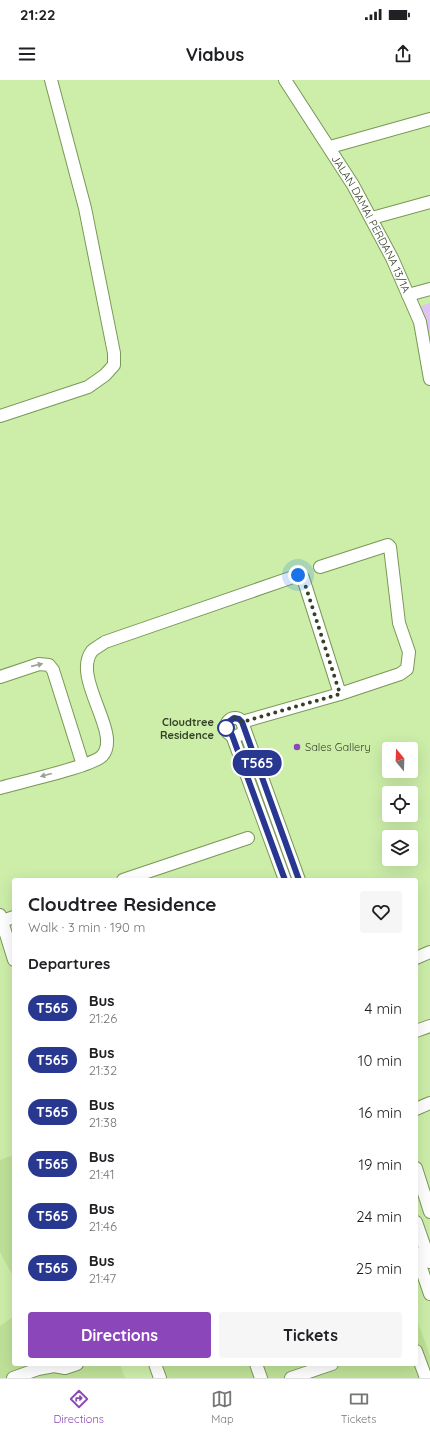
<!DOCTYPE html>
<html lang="en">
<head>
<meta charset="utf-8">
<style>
	:root { --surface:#fff; --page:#f6f6f6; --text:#202124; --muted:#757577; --line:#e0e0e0; --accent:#8b47ba }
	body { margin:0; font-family:Quicksand,sans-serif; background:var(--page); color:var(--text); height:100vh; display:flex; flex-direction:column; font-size:15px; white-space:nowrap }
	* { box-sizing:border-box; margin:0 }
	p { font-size:13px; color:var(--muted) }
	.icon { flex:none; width:22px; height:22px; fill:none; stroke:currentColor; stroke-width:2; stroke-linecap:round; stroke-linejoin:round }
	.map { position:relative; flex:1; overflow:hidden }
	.details { position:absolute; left:12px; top:798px; width:406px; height:488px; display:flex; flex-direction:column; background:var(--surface); border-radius:4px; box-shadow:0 4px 16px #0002 }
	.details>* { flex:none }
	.badge { padding:0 8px; border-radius:13px; font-size:14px; line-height:26px }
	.needle { width:26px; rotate:341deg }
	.buttons { position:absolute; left:382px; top:662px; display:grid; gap:8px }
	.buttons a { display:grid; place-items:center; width:36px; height:36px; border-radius:4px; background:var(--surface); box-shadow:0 4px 16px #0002; font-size:20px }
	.you { position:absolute; width:20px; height:20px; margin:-10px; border:3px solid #fff; border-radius:50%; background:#1a73e8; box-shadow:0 0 0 6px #1a73e833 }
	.map>.badge { position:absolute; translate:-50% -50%; box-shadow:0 0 0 2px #fff }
	h2 { padding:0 16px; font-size:15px; line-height:36px }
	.round { display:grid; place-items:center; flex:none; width:42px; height:42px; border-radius:4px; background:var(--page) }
	.overview { display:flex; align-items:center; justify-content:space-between; height:68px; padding:0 16px }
	h1 { font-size:19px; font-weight:700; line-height:30px }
	.primary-button { display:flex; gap:8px; margin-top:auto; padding:8px 16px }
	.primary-button a { flex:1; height:46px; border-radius:4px; background:var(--accent); color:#fff; font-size:16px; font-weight:700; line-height:46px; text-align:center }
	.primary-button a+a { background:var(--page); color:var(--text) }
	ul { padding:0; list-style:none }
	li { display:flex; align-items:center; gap:12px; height:52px; padding:0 16px }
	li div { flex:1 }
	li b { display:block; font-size:15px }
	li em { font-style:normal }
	li .badge { min-width:44px; font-weight:700; text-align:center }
	.status { display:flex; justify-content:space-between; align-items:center; height:28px; padding:0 20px; background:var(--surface); direction:ltr }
	.status svg { height:11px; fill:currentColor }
	header { display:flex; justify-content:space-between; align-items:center; height:52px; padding:0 16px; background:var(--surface); font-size:18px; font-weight:700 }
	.tabs { display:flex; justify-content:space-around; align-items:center; height:56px; border-top:1px solid var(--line); background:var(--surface); font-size:11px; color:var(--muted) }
	.tabs a { display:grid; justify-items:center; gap:2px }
	.tabs .current { color:var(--accent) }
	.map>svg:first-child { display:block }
	.built { fill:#bee197 }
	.green { fill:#ddc4f3 }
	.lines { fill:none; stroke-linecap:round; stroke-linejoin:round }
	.minor-casing { stroke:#799756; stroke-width:14 }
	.minor { stroke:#fff; stroke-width:12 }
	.oneway { fill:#9aa092 }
	.line-casing { stroke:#fff; stroke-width:9 }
	.line { stroke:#283890; stroke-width:6 }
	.walk { stroke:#354226; stroke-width:4; stroke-dasharray:0 7.2 }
	.stop-dot { fill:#fff; stroke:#283890; stroke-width:2 }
	.poi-dot { fill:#8b47ba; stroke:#cdeea9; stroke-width:1.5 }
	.labels { text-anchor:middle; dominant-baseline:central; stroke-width:3; stroke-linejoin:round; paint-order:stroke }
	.street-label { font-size:11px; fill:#354226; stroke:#cdeea9 }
	.stop-label { font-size:11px; font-weight:bold; fill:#354226; stroke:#cdeea9; text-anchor:end }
	.poi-label { font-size:11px; fill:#354226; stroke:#cdeea9; text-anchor:start }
</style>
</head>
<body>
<div class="status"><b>21:22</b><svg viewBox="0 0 49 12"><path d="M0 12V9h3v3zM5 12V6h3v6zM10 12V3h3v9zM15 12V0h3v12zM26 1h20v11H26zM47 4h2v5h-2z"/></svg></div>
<header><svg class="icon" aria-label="menu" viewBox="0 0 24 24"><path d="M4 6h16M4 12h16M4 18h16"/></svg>Viabus<svg class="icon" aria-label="share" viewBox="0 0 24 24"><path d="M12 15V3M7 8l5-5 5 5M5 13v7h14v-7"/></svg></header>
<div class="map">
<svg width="430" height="1298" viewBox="0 0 430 1298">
	<rect width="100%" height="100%" fill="#cdeea9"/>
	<path class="built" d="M14,1075V1198L0,1172V1080Z
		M14,1236V1284H120L125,1298H0V1246Z
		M416,1238L430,1275V1298H153L148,1284H416Z"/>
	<path class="green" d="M430,223V255L421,226Z"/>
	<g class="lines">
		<defs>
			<g id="minor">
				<path id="s1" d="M285,0L353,105L392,178L420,242L430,299"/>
				<path d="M330,67L430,39"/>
				<path d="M372,138L430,122"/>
				<path d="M408,215L430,209"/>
				<path d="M0,336L88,307L105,295L114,285V273L85,128L51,0"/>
				<path d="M0,597L39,584L49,585L53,590L83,685"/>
				<circle cx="235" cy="647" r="9"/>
				<path d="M242,642L340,614L400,594L407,589L409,572L399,543L390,467L388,465L320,487"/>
				<path d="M242,642L299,800"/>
				<path d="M232,655L285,800"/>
				<path d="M0,708C17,703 93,686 102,676C123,654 71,598 92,571C95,568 101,565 105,562L296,496H301L303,498L340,614"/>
				<path d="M123,800L248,758"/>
				<path d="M0,835L14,880"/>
				<path d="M2,841L14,837"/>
				<path d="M416,878L430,872"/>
				<path d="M416,951L430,946"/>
				<path d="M416,1029L430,1023"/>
				<path d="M416,1088L430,1132"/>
				<path d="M416,1142L430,1182"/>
				<path d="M416,1173L430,1214"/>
				<path d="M416,1271L426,1298"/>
				<path d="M155,1284L160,1298"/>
				<path d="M256,1284L261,1298"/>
				<path d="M13,1298L38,1289L54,1286L65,1288L77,1284"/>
				<path d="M291,1298L332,1284"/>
			</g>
		</defs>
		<use href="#minor" class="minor-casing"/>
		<use href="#minor" class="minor"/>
	</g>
	<defs><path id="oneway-solid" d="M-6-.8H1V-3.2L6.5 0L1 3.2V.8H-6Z"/></defs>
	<g class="oneway">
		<use href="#oneway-solid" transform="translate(37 585) rotate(-13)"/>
		<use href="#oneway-solid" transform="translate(46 695) rotate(165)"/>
	</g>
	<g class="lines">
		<defs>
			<path id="line" d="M285,800L232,655L226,648L227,643L234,638L239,639L242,642L299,800"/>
		</defs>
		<use href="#line" class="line-casing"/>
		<use href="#line" class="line"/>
		<path class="walk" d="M226,648L227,643L234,638L239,639L242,642L340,614L303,498L298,495"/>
	</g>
	<circle class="stop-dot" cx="226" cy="648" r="8"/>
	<circle class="poi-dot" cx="297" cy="667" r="4"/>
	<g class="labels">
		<g class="street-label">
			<text stroke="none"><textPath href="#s1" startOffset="168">JALAN DAMAI PERDANA 13/1A</textPath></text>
		</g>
		<g class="stop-label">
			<text x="214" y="642">Cloudtree<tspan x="214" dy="13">Residence</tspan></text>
		</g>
		<g class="poi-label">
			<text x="305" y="667">Sales Gallery</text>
		</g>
	</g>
</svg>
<div class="buttons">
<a><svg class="needle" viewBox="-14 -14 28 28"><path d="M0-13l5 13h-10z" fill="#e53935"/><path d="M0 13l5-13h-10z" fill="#757577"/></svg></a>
<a><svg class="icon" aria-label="locate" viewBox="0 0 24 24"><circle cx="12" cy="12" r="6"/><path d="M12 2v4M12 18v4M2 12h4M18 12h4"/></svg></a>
<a><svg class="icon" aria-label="layers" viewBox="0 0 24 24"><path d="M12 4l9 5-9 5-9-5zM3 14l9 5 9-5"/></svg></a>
</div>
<div class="you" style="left:298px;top:495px"></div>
<b class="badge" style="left:257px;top:683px;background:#283890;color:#fff">T565</b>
<section class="details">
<div class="overview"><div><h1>Cloudtree Residence</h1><p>Walk · 3 min · 190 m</p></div><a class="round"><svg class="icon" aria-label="heart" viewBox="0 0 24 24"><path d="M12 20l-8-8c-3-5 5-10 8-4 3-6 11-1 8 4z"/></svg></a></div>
<h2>Departures</h2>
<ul>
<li><span class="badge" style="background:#283890;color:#fff">T565</span><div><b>Bus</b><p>21:26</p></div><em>4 min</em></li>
<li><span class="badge" style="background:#283890;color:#fff">T565</span><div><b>Bus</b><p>21:32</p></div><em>10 min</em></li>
<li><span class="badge" style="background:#283890;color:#fff">T565</span><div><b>Bus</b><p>21:38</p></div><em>16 min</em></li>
<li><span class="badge" style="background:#283890;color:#fff">T565</span><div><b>Bus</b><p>21:41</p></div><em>19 min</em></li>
<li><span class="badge" style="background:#283890;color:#fff">T565</span><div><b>Bus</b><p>21:46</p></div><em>24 min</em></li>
<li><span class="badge" style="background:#283890;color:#fff">T565</span><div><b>Bus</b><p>21:47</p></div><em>25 min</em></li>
</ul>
<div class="primary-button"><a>Directions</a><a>Tickets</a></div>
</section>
</div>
<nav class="tabs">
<a class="current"><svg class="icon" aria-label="directions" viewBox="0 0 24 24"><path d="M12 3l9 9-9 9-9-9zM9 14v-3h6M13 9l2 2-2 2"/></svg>Directions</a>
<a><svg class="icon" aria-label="map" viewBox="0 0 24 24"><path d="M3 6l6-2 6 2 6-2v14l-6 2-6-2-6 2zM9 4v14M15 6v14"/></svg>Map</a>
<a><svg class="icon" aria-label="tickets" viewBox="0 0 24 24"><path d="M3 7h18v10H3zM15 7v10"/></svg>Tickets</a>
</nav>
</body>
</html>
